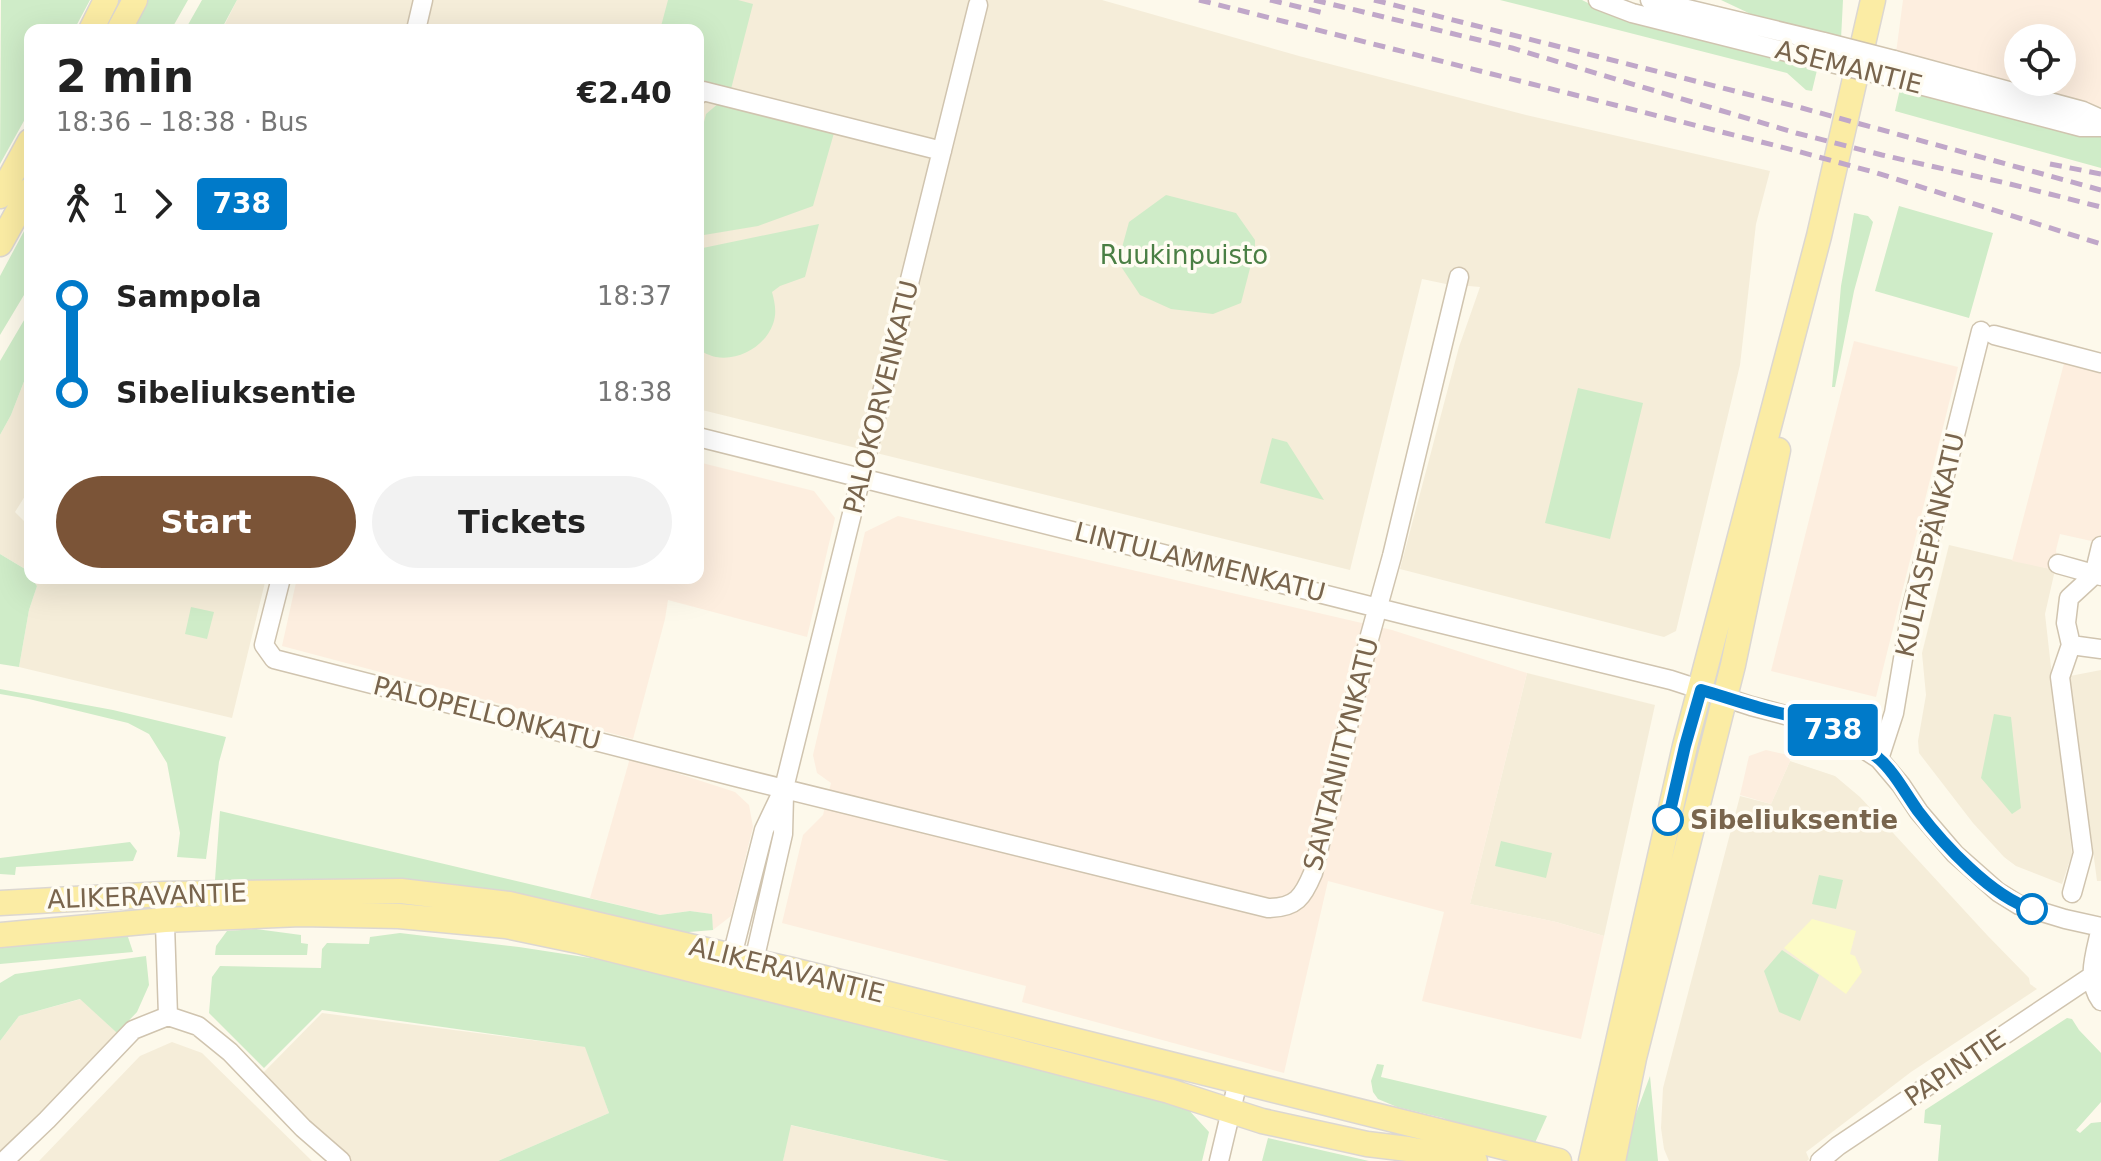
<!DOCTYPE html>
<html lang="en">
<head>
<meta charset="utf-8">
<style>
	:root { --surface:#fff; --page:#f2f2f2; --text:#222; --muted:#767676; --accent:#7b5437 }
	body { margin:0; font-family:"DejaVu Sans",sans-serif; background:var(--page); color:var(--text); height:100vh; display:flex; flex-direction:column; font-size:30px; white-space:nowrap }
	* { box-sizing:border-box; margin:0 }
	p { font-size:26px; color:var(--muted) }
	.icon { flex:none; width:44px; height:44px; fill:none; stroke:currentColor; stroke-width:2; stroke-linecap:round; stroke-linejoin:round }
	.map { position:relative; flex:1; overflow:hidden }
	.panel { position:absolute; left:24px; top:24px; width:680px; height:560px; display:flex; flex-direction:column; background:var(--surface); border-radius:16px; box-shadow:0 8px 32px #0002 }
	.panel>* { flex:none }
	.badge { padding:0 16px; border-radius:6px; font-size:28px; line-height:52px }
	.buttons { position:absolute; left:2004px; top:24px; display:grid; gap:16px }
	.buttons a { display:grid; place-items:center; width:72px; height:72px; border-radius:50%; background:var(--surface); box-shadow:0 8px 32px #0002; font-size:40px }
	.map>.badge { position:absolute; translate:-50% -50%; box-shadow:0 0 0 4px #fff }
	.legs { display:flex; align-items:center; gap:12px; height:88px; padding:0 32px; font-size:26px }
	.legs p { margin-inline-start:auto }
	.summary { display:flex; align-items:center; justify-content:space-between; height:136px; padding:0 32px }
	h1 { font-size:44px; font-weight:700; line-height:60px }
	.action { display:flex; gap:16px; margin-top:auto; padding:16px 32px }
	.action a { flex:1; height:92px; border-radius:48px; background:var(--accent); color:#fff; font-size:32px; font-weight:700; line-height:92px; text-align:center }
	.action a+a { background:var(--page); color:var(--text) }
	ul { padding:0 32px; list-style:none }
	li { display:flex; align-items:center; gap:28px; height:96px; font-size:30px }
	li i { display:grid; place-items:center; width:12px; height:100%; margin:0 10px; background:currentColor }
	li i::after { content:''; width:20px; height:20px; margin:-10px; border:6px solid; border-radius:50%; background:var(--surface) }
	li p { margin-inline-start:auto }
	li:first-child i { background:linear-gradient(#0000 50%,currentColor 0) }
	li:last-child i { background:linear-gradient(currentColor 50%,#0000 0) }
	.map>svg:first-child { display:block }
	.residential { fill:#f5edd9 }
	.commercial { fill:#fdeedf; fill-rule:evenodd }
	.green { fill:#cfecc8 }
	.sand { fill:#fcfbc6 }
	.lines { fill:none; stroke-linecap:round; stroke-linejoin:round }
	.minor-casing { stroke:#d0c4af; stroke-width:21 }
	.major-casing { stroke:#dcd7d1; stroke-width:27 }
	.minor { stroke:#fff; stroke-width:18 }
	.major { stroke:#fbeca4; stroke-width:24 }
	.rail { stroke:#c0a7c9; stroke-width:5; stroke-dasharray:12 8; stroke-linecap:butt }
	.minor-bridge-casing { stroke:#d0c4af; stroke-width:21; stroke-linecap:butt }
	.minor-bridge { stroke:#fff; stroke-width:18 }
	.line-1-casing { stroke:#fff; stroke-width:18 }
	.line-1 { stroke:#007ac9; stroke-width:12 }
	.stop-1-dot { fill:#fff; stroke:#007ac9; stroke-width:4 }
	.labels { text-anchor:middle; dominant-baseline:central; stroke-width:7; stroke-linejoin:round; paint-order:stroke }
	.street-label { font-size:26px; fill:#79654d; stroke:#fffcf2 }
	.park-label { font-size:26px; fill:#4a7f44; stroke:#fffcf2 }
	.stop-label { font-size:26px; font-weight:bold; fill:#79654d; stroke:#fffcf2; text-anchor:start }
</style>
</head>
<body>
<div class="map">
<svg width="2101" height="1161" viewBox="0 0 2101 1161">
	<rect width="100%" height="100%" fill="#fdf9eb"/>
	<path class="residential" d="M237,0H1102L1299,56L1526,115L1770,171L1756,224L1740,365L1676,631L1664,637L1400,569L1459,347L1480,287L1446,284L1422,279L1350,570L698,409V30H222Z
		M30,366V488L15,512L30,527V576L25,569L0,554V435L11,415Z
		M1949,545L2055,570L2045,614L2072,854L2062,884L2016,866L2004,857L1973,823L1919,753L1918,741L1926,695L1922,653Z
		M32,578H266L232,718L19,667L29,610L37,586Z
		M2101,670V881H2097L2070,676Z
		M1527,673L1655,705L1604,936L1556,922L1470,904Z
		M1790,761L1835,776L1860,797L1987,935L2029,978L2030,984L2037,989L1911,1072L1806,1152L1809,1159L1807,1161H1669L1664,1149L1661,1128L1663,1088L1740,796L1771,804Z
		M81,999L117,1033L41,1116L0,1152V1041L19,1016Z
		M322,1013L586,1047L609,1113L498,1161H349L313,1128L263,1073Z
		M172,1042L202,1053L312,1161H39L140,1056Z
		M790,1125L949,1161H783Z"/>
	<path class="commercial" d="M1903,0H2101V107L1896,53ZM2018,38H2062V82H2018Z
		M1854,341L1958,367L1876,697L1771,671Z
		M2068,348L2101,357V534L2096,542L2060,534L2056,550L2058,564L2055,570L2012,561Z
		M698,462L814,491L835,518L807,637L668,600L665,619L633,739L282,646L297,578H698Z
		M898,516L1392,630L1527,673L1470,904L1556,922L1604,936L1581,1039L1422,1001L1444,912L1328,881L1284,1073L1022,1002L1026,986L782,923L803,835L823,815L831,783L817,773L813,755L865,532Z
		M1766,750L1788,755L1790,761L1771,804L1740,795L1749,756Z
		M630,758L735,792L749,805L753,827L731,916L713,930L711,914L690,911L660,915L590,898Z"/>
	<path class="green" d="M1,0H90L74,30H30V110L0,164Z
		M147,0H188L171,30H131Z
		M202,0H237L221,30H185Z
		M668,0H738L753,4L731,89L698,81V30H660Z
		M1500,0H1582L1596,7L1818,66L1812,91L1806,90L1787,73Z
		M1721,0H1843L1841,39L1755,16Z
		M1900,89L2101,135V168L1895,111Z
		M719,103L834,133L813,206L758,226L698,236V146L706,114Z
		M1166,195L1236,213L1255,240V249L1241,303L1213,314L1171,309L1140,295L1118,262L1129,222Z
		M1899,206L1993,233L1969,318L1875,291Z
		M1854,213L1868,216L1873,222L1854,291L1835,387H1832L1841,286Z
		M30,220V285L0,335V276Z
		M819,224L805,277L780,286L772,292C775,303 777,313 773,324C765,346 740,361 716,357C710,356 703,352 698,350V249Z
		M30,310V366L11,415L0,435V361Z
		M1578,388L1643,403L1610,539L1545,523Z
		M1272,438L1287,442L1324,500L1260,483Z
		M0,554L25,569L37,586L29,610L19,667L0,664Z
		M191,607L214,612L207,639L185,634Z
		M0,689L113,710L226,737L219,762L206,859L177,857L180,833L167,763L149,734L128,723L29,699L0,694Z
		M1994,714L2011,717L2021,808L2012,814L1981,778Z
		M220,811L660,915L690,911L712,914L713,930L677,933L404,884L215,880Z
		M1501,841L1552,853L1546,878L1495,866Z
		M130,842L137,851L133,861L16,867L15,875L0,874V858Z
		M1819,875L1843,880L1836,909L1812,904Z
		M256,929L301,935V943L308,944L307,955H215L216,946L227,931Z
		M102,933L128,937L133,952L0,964V946Z
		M400,933L519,947L610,961L984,1054L1186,1107L1209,1132L1202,1161H949L791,1125L783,1161H498L609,1113L585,1047L322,1010L264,1068L209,1013L212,977L220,966L321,968L322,949L327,943L369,944L370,937Z
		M1782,950L1819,975L1800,1021L1779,1012L1764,971Z
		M146,956L149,985L137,1012L117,1033L80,999L19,1016L0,1041V983L15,974Z
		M2067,1018L2072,1019L2079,1030L2101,1053V1102L2076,1130L2080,1133L2091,1123L2101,1122V1161H1938L1941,1125L1924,1123L1925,1110Z
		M1377,1064L1384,1065L1381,1077L1547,1116L1534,1145L1487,1137L1443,1118L1397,1107L1378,1099L1373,1092L1371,1081Z
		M1650,1076L1658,1161H1624L1634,1119Z
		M1268,1138L1369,1161H1262Z"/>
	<path class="sand" d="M1812,919L1856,931L1850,954L1855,956L1862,972L1846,994L1784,948Z"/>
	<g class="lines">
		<defs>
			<path id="minor" d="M1598,0L1632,13L1819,60
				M1650,0L1824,42
				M416,30L423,0
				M1894,60L2083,111L2101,119
				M1889,77L2081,127H2101
				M698,95L703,91L942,151
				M1994,335L2101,363
				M698,437L1410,616L1671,680L1751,706L1819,724L1845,737L1879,759L1901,785L1919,812L1955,854L1998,892L2019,905L2065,919L2101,927
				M2058,564L2101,576
				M281,578L264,645L274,659L740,778L1268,908C1296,908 1303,897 1313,873L1369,639L1392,556L1459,277
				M2071,645L2101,649
				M1879,759L1894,713L1911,611L1981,331
				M2072,893L2083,853L2060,677L2071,645L2066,623L2069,598L2094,575L2101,546
				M2101,927C2096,952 2085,979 2101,1001
				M734,969L732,956L764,830L784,788L978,5
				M745,970L754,961L783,834L784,795
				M168,1016L198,1026L230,1052L303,1128L341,1161
				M4,1161L47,1120L133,1030L168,1016L164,894
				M1219,1161L1238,1081
				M1820,1161L1838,1146L2092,976"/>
			<path id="major" d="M91,30L106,0
				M119,30L135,0
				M0,196L30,141
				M0,244L30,190
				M0,903L164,894L401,891L509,904L792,970L1559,1161
				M0,935L165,920L301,914L399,916L506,926L578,941L1000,1047L1169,1091L1262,1121L1367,1144L1408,1149L1475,1161
				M1591,1161L1685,746L1819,236L1873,0
				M1613,1161L1634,1058L1733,665L1778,450"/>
		</defs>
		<use href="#minor" class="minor-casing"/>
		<use href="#major" class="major-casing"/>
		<use href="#minor" class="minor"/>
		<use href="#major" class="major"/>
		<path class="rail" d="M1199,0L1793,150L1877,173L2101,244
			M1270,0L1328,14
			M1314,0L1512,48L1796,133L1882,155L2006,183L2101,207
			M1374,0L1802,108L2101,190
			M2050,164L2101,174"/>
		<defs>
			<path id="minor-bridge" d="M1824,42L1894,60
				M1819,60L1889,77"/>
		</defs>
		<use href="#minor-bridge" class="minor-bridge-casing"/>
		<use href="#minor-bridge" class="minor-bridge"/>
	</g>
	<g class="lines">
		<defs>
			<path id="line-1" d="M1668,820L1685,746L1701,690C1719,695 1736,701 1754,706C1775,713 1798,716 1819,724C1839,731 1861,744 1877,757C1894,771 1905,793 1918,811C1943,844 1992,897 2032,909"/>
		</defs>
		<use href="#line-1" class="line-1-casing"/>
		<use href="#line-1" class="line-1"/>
	</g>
	<g class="stop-1-dot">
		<circle cx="1668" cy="820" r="14"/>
		<circle cx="2032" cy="909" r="14"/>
	</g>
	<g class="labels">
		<g class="street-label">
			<text transform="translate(1849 67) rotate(14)">ASEMANTIE</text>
			<text transform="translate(881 397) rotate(-76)">PALOKORVENKATU</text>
			<text transform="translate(1930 545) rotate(-77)">KULTASEPÄNKATU</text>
			<text transform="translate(1200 562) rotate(14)">LINTULAMMENKATU</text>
			<text transform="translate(487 713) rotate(14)">PALOPELLONKATU</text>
			<text transform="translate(1341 754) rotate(-76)">SANTANIITYNKATU</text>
			<text transform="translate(147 896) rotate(-2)">ALIKERAVANTIE</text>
			<text transform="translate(787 970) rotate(14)">ALIKERAVANTIE</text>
			<text transform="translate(1955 1068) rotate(-34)">PAPINTIE</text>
		</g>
		<g class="park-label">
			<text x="1184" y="255">Ruukinpuisto</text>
		</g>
		<g class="stop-label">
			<text x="1690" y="820">Sibeliuksentie</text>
		</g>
	</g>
</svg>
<div class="buttons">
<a><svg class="icon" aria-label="locate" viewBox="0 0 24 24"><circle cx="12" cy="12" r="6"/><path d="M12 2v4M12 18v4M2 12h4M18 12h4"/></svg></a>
</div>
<b class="badge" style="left:1833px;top:730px;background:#007ac9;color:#fff">738</b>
<section class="panel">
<div class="summary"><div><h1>2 min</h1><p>18:36 – 18:38 · Bus</p></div><b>€2.40</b></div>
<div class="legs"><svg class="icon" aria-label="walk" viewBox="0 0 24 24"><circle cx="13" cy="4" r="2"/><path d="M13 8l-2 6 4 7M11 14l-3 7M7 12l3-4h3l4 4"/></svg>1<svg class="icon" aria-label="forward" viewBox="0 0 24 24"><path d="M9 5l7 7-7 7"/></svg><b class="badge" style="background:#007ac9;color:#fff">738</b></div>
<ul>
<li><i style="color:#007ac9"></i><b>Sampola</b><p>18:37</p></li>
<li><i style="color:#007ac9"></i><b>Sibeliuksentie</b><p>18:38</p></li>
</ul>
<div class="action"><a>Start</a><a>Tickets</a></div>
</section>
</div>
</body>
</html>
